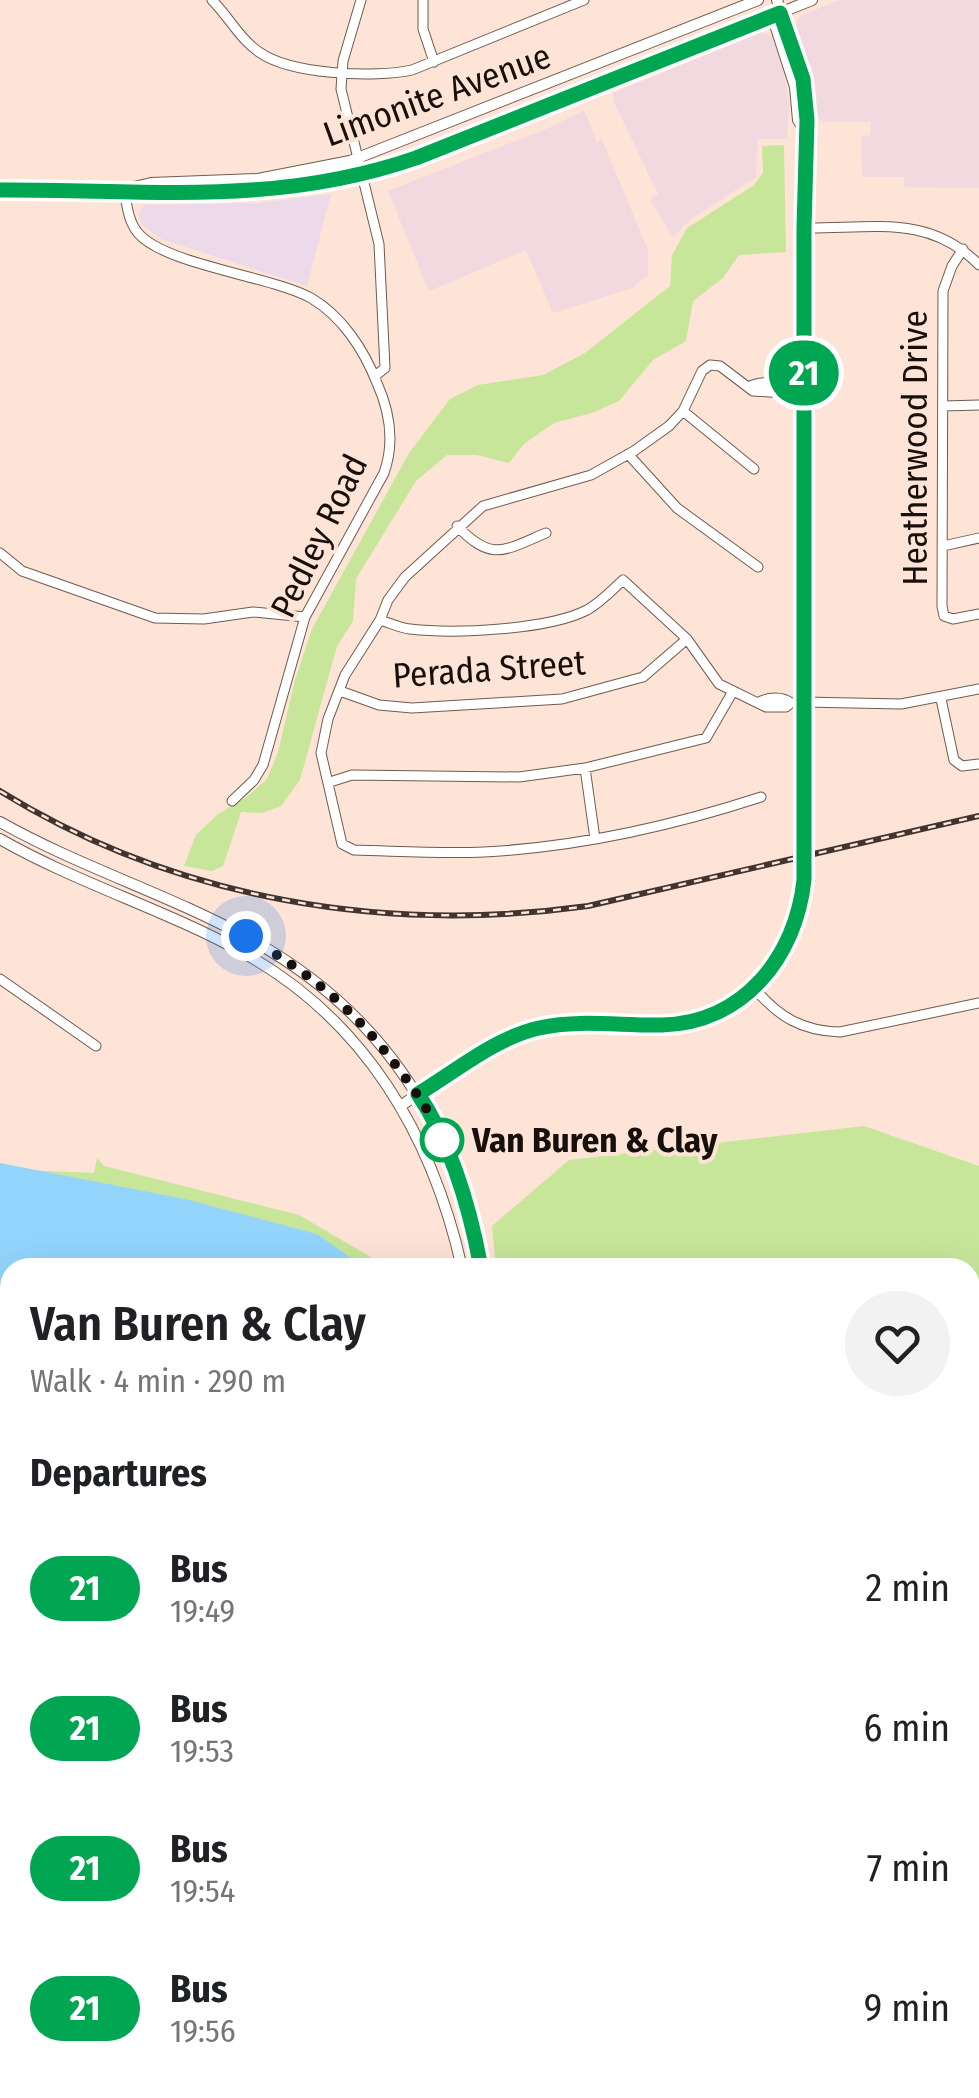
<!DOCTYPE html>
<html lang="en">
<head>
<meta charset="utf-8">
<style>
	:root { --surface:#fff; --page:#f2f2f2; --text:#202124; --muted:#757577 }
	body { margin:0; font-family:"Fira Sans Condensed",sans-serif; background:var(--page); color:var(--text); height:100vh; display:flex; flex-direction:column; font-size:38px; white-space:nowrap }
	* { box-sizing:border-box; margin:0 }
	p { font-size:32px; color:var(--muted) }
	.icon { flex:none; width:55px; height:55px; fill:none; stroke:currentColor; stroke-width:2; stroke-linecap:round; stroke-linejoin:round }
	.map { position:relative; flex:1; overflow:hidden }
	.sheet { position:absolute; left:0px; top:1258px; width:980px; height:842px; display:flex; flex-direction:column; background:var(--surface); border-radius:30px 30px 0 0; box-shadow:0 10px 40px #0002 }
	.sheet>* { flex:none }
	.badge { padding:0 20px; border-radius:32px; font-size:35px; line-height:65px }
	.you { position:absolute; width:50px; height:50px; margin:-25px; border:8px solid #fff; border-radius:50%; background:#1a73e8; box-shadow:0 0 0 15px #1a73e833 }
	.map>.badge { position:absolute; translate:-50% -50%; box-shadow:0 0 0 5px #fff }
	h2 { padding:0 30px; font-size:38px; line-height:90px }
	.round { display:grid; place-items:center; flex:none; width:105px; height:105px; border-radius:52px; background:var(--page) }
	.summary { display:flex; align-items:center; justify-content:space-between; height:170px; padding:0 30px }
	h1 { font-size:48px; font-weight:600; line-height:75px }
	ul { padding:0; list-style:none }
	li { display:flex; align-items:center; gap:30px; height:140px; padding:0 30px }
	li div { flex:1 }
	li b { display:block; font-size:38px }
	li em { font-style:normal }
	li .badge { min-width:110px; font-weight:700; text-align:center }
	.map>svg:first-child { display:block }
	.commercial { fill:#f2d8df }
	.industrial { fill:#ecd9e9 }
	.green { fill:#c8e69a }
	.water { fill:#93d5fd }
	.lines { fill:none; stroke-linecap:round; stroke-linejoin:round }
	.stream { stroke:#93d5fd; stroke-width:2.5 }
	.minor-casing { stroke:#705b4f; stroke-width:11 }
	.major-casing { stroke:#705b4f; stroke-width:12 }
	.minor { stroke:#fff; stroke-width:9 }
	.major { stroke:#fff; stroke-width:10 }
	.rail-casing { stroke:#3f342f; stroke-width:6 }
	.rail { stroke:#fde4d6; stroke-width:2.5; stroke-dasharray:8; stroke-linecap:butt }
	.line-casing { stroke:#fff; stroke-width:22 }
	.line { stroke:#00a651; stroke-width:15 }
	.walk { stroke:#170f0b; stroke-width:10; stroke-dasharray:0 18 }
	.stop-dot { fill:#fff; stroke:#00a651; stroke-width:5 }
	.labels { text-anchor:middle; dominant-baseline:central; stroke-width:8; stroke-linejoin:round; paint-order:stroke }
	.street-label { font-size:35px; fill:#170f0b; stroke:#fde4d6 }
	.stop-label { font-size:35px; font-weight:bold; fill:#170f0b; stroke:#fde4d6; text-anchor:start }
</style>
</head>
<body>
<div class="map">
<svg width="979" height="2098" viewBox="0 0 979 2098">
	<rect width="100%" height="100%" fill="#fde4d6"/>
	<path class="commercial" d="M840,0H979V188L905,187L904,177H862L861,135L870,136L871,122H823L814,113L808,62L795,26L800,16Z
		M760,33L773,36L781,60L789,102L787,139H758L756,177L691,219L673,237L650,200L658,194L614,102L613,93Z
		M584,110L597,142L602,140L648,250V275L632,288L553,313L526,250L429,291L388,191L551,127Z
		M723,2090H904L913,2098H726Z"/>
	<path class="industrial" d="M331,194L307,286L161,239L142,225L138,214L144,205L261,203Z
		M979,1474V2081L970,2073V1480Z"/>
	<path class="green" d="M784,145L786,252L739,255L723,278L693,301L686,341L653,360L619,401L592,413L554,423L524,444L509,463L477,455H447L416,481L356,579L353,621L337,646L300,780L281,806L262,813L241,812L223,866L212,871L184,866L196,835L217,815L245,798L267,779L278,752L295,680L312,629L409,453L450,399L478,385L543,375L585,353L670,286L672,255L687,228L753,186L763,173L762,146Z
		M864,1126L979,1166V1474L970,1480V1268L496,1267L492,1226L569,1160Z
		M97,1158L104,1166L299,1215L388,1267L10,1268V1719L0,1718V1169L94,1173Z
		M0,1760L10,1764V1779L1,1778L10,1807V1841L0,1820Z
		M368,2090H649L646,2098H309Z"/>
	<path class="water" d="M0,1163L185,1199L317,1234L364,1267L10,1268V1621L0,1618Z
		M970,1291H979V1451L970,1457Z
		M973,1629L979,1634V1683L970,1693V1633Z"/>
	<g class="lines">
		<path class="stream" d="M0,1770L10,1774
			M0,1806L10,1823"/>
		<defs>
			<path id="minor" d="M212,0C229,17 239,38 259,52C291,75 376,78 412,70L584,0
				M361,0L343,61L341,89L379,244L385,368L375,376
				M423,0V29L434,62
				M124,190C127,205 128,221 138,233C165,265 271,276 311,298C342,316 364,350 377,383C390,412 395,442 384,473L305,617L263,765L254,780L232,801
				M804,228C870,229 929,213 979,265
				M963,249L952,266L943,291L942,606L944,616L953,619L979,614
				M749,387C759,380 779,382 789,389
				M943,406L979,405
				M683,411L754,469
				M628,454L677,508L758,567
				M457,526C492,562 503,551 546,533
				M943,546L979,538
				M0,553L22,571L155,618L204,619L253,612L305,617
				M380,620C390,623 400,628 410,629C454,634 548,630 587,610C601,602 611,591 623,580L687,639L719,684L766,707H786L791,703L804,702L901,704L979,689
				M340,691L379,705L412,708L562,699L643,677L687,639
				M941,699L954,760L962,766L979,764
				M759,702C769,697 782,696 791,703
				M585,768L595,839
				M330,782L352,775L519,777L585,768L706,738L732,693
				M761,797C672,826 579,847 484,852C441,854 397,851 354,850L342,844L321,753L328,719L345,675L380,620L388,600L405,577L483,506L591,475L634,451L669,426L683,411L702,371L710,365L720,366L753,391L784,393L789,389L805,388
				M0,979L96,1046
				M755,989C779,1017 802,1031 840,1032L979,1003
				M710,2090L715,2098
				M196,2098V2090"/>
			<path id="major" d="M780,14L776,28L795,87L798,120L805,131
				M130,188L151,183L258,179L350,161L758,0
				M0,190C148,189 271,207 416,159L812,0
				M0,822C80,867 168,894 248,938C379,1009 454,1122 481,1268
				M0,839C77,883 164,909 242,952C364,1019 432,1134 462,1268
				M402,1105C442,1078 487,1042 534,1029C576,1018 621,1026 664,1025C744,1023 796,954 804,880V228L807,120L803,79L777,0
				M970,2009L979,2007
				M970,2023L979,2021
				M0,2083H10
				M922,2090L932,2098
				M949,2090L958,2098
				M965,2090L968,2098
				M0,2097L125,2098
				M216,2098L314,2090"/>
		</defs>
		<use href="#minor" class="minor-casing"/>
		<use href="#major" class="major-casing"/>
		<use href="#minor" class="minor"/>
		<use href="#major" class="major"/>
		<defs>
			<path id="rail" d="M0,791C176,900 385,934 588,906L979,816"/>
		</defs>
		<use href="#rail" class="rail-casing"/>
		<use href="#rail" class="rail"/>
	</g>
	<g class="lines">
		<defs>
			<path id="line" d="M0,190C146,189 274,207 416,158L780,13L803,79L807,120L804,228V880C796,956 744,1023 662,1025C622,1026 579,1019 539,1028C495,1038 456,1071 418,1094C452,1145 470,1208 481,1268"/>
		</defs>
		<use href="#line" class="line-casing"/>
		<use href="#line" class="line"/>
		<path class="walk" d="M246,936C312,975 351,1006 398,1068C415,1091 432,1114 442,1140"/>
	</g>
	<circle class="stop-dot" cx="442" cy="1140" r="20"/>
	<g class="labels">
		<g class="street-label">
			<text transform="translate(437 95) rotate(-20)">Limonite Avenue</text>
			<text transform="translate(915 448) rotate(-90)">Heatherwood Drive</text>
			<text transform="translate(319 536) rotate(-64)">Pedley Road</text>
			<text transform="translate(489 669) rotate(-4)">Perada Street</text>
		</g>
		<g class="stop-label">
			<text x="472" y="1140">Van Buren &amp; Clay</text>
		</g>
	</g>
</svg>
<div class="you" style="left:246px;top:936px"></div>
<b class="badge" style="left:804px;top:373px;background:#00a651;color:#fff">21</b>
<section class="sheet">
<div class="summary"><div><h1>Van Buren &amp; Clay</h1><p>Walk · 4 min · 290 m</p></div><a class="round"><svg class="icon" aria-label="heart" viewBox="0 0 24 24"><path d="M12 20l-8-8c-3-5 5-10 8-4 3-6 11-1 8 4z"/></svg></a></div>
<h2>Departures</h2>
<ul>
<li><span class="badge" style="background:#00a651;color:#fff">21</span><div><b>Bus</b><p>19:49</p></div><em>2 min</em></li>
<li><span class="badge" style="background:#00a651;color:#fff">21</span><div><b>Bus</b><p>19:53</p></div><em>6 min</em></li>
<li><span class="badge" style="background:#00a651;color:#fff">21</span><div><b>Bus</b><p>19:54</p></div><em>7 min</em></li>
<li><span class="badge" style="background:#00a651;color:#fff">21</span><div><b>Bus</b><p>19:56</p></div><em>9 min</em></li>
</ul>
</section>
</div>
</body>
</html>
